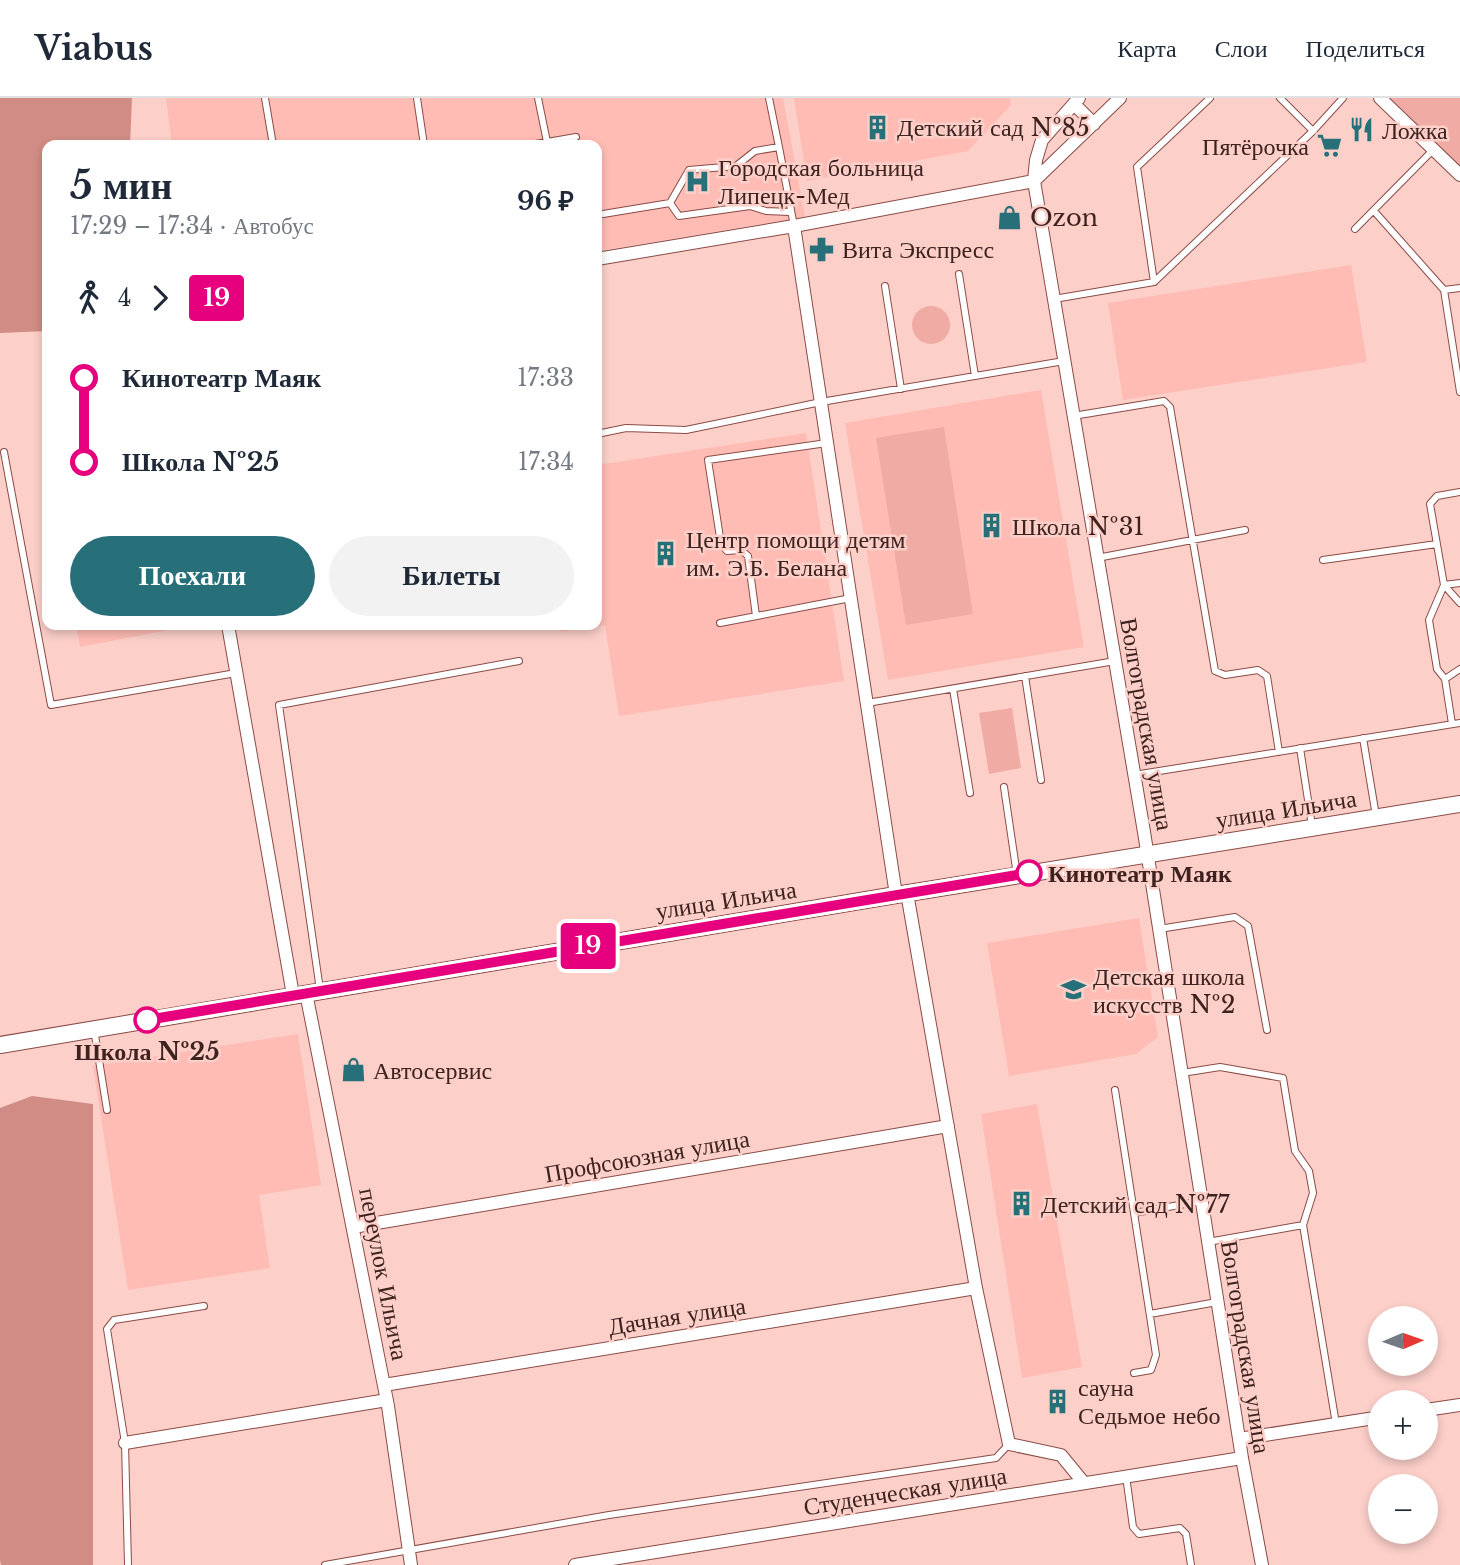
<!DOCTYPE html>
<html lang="ru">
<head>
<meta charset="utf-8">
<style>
	:root { --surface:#fff; --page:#f2f2f3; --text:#1f2937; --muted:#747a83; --line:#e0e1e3; --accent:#277079 }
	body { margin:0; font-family:"Libre Baskerville",serif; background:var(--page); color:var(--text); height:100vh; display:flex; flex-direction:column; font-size:26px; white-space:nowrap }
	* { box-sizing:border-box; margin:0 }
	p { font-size:23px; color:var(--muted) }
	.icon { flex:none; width:38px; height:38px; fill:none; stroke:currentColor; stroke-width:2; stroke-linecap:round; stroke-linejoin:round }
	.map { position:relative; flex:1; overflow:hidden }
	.drawer { position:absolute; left:42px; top:42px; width:560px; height:490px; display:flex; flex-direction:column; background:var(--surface); border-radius:14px; box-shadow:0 4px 10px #0003 }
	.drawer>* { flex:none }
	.badge { padding:0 14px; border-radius:5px; font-size:24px; line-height:46px }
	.needle { width:46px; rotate:88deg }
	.buttons { position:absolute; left:1368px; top:1208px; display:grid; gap:14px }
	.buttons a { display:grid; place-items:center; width:70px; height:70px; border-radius:50%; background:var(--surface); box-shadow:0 4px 10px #0003; font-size:35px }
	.map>.badge { position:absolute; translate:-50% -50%; box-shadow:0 0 0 4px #fff }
	.legs { display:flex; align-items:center; gap:10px; height:77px; padding:0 28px; font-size:23px }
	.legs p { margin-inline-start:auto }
	.overview { display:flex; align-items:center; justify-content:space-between; height:119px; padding:0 28px }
	h1 { font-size:38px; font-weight:800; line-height:52px }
	.action { display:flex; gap:14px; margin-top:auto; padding:14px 28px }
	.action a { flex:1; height:80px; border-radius:42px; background:var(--accent); color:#fff; font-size:28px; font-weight:800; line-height:80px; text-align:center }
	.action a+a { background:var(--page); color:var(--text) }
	ul { padding:0 28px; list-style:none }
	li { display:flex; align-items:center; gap:24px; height:84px; font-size:26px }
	li i { display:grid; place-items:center; width:10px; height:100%; margin:0 9px; background:currentColor }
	li i::after { content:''; width:18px; height:18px; margin:-9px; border:5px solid; border-radius:50%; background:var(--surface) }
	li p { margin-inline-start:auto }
	li:first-child i { background:linear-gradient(#0000 50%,currentColor 0) }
	li:last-child i { background:linear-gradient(currentColor 50%,#0000 0) }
	header { display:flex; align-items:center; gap:42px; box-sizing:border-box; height:98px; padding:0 35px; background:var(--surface); border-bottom:2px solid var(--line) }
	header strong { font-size:33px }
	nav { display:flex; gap:38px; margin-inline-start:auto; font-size:24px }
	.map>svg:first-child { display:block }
	.built { fill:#febcb4 }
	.green { fill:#efaba4 }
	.forest { fill:#d08c85 }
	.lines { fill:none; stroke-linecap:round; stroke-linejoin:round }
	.service-casing { stroke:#8b4b46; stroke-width:8 }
	.minor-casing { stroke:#8b4b46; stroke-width:14 }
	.tertiary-casing { stroke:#8b4b46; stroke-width:18 }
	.service { stroke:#fff; stroke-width:6 }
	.minor { stroke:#fff; stroke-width:12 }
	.tertiary { stroke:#fff; stroke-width:16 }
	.line-1-casing { stroke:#fff; stroke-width:16 }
	.line-1 { stroke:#e6007e; stroke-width:10 }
	.stop-1-dot { fill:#fff; stroke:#e6007e; stroke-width:3.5 }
	.labels { text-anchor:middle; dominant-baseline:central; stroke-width:5; stroke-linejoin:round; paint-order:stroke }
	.poi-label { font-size:24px; fill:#3e221f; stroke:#fccfc9; text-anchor:start }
	.street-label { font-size:24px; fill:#3e221f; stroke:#fccfc9 }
	.stop-label { font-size:24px; font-weight:bold; fill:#3e221f; stroke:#fccfc9; text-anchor:start }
</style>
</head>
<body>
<header>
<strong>Viabus</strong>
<nav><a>Карта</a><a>Слои</a><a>Поделиться</a></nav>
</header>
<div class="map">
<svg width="1460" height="1467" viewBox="0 0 1460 1467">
	<rect width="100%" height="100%" fill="#fccfc9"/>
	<path class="built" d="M166,0H783L805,119L597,153V47H172Z
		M794,0H1010L1011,7L968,53L807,83Z
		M1351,167L1367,264L1123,302L1108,205Z
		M1041,292L1084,549L888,582L845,325Z
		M806,335L844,583L619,618L605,527L561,534L560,527H597V367Z
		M76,527H194L80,549Z
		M1139,820L1158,939L1136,956L1009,978L987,845Z
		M298,936L321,1087L259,1097L270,1170L128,1192L93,968Z
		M1037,1006L1082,1269L1022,1280L981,1016Z"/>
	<path class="green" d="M1385,0H1460V72Z
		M912 227a19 19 0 1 1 38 0a19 19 0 1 1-38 0Z
		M944,329L973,516L906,527L876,340Z
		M1012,610L1021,670L989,676L979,615Z"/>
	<path class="forest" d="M0,0H132L130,47H47V233L0,235Z
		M32,998L93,1006V1467H1L0,1462V1010Z"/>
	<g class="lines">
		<defs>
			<path id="service" d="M265,0L273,47
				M417,0L424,47
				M538,0L547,44
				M1280,0L1313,33
				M307,47H319
				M530,47L576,39
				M779,49L794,128
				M670,105L679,118L750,108L766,113L790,114
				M1374,113L1444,192L1460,190
				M597,117L670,105L689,72L736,68L755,53L779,49L769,0
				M1355,131L1434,51
				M959,176L975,278
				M1154,184L1137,69L1210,0
				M885,188L901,291
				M1444,192L1460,294
				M1054,201L1154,184L1313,33L1343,0
				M1073,318L1164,303L1170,309L1215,573L1225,577L1258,572L1267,578L1279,654
				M597,336L626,330L686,332L821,304L1064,263
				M4,354L51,607L236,575
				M1460,394L1437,398L1430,406L1444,487L1460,485
				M1097,460L1245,432
				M1323,462L1437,446
				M756,518L748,458L741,452L727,453L721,446L708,362L827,345
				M720,525L851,500
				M1025,578L1041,682
				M1445,581L1460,571
				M953,591L970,695
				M867,605L1115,563
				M1452,626L1445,581L1437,571L1429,522L1444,487L1460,505
				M1363,640L1376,718
				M1300,650L1312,728
				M1134,677L1460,625
				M1004,689L1017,777
				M1159,831L1235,819L1248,828L1267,932
				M320,892L279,607L519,563
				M94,931L107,1012
				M1182,975L1220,969L1283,980L1295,1053L1309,1073L1313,1095L1303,1127
				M1115,992L1156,1257L1151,1272L1134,1275
				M1134,1115L1202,1103
				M1208,1144L1303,1127L1336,1326
				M1150,1216L1217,1204
				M1126,1378L1133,1429L1139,1436L1180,1430L1186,1436L1191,1467
				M128,1467L125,1345L107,1231L114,1222L204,1208
				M325,1467L609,1417L996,1360L1009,1346"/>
			<path id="minor" d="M1079,0L1042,42L1036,62L1034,83L1144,734L1242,1360L1262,1467
				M1380,0L1460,77
				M1074,6L1094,26
				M794,128L896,797
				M597,161L794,128L1034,83L1120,0
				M228,527L293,897
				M907,795L976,1190L1009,1346L1061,1357L1084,1385
				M306,895L388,1308L411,1467
				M353,1129L948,1028
				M384,1287L976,1190
				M1426,1312L1460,1307
				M1239,1341L1381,1319
				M125,1345L387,1302
				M575,1467L1242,1360"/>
			<path id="tertiary" d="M0,947L896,797L1460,706"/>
		</defs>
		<use href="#service" class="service-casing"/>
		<use href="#minor" class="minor-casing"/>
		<use href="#tertiary" class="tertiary-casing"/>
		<use href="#service" class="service"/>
		<use href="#minor" class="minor"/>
		<use href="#tertiary" class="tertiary"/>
	</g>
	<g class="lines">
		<defs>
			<path id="line-1" d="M147,922L1029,775"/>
		</defs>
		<use href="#line-1" class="line-1-casing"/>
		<use href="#line-1" class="line-1"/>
	</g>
	<defs>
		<symbol id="building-bare" viewBox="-9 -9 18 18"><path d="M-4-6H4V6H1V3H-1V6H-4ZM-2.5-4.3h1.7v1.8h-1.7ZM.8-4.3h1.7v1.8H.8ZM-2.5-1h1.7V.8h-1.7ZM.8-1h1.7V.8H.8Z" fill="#277079" stroke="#fccfc9" stroke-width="2.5" paint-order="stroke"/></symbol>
		<symbol id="restaurant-bare" viewBox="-9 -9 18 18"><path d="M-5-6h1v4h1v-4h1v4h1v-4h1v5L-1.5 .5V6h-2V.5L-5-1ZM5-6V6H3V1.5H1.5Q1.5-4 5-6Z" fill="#277079" stroke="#fccfc9" stroke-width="2.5" paint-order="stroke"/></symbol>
		<symbol id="supermarket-bare" viewBox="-9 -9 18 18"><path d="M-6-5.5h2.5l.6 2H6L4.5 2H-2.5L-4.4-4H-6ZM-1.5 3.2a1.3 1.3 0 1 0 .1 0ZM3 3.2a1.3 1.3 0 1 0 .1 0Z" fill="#277079" stroke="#fccfc9" stroke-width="2.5" paint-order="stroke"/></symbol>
		<symbol id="hospital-bare" viewBox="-9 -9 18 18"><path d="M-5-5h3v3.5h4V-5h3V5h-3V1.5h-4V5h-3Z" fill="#277079" stroke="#fccfc9" stroke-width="2.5" paint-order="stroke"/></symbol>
		<symbol id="shop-bare" viewBox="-9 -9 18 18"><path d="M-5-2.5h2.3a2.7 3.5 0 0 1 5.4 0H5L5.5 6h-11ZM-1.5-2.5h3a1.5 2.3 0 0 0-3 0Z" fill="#277079" stroke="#fccfc9" stroke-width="2.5" paint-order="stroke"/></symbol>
		<symbol id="pharmacy-bare" viewBox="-9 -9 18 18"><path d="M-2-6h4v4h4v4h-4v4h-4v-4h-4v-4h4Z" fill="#277079" stroke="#fccfc9" stroke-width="2.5" paint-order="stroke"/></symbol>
		<symbol id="school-bare" viewBox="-9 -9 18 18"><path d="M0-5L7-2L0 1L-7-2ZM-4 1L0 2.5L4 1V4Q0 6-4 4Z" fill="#277079" stroke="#fccfc9" stroke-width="2.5" paint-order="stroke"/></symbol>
	</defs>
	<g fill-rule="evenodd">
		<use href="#building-bare" x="860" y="12" width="35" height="35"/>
		<use href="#restaurant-bare" x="1344" y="14" width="35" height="35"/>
		<use href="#supermarket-bare" x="1312" y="30" width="35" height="35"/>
		<use href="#hospital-bare" x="680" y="66" width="35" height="35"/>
		<use href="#shop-bare" x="992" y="102" width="35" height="35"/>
		<use href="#pharmacy-bare" x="804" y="134" width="35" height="35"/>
		<use href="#building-bare" x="974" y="410" width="35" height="35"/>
		<use href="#building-bare" x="648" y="438" width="35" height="35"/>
		<use href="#school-bare" x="1056" y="874" width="35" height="35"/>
		<use href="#shop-bare" x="336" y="954" width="35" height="35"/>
		<use href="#building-bare" x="1004" y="1088" width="35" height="35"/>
		<use href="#building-bare" x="1040" y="1286" width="35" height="35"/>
	</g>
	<g class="stop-1-dot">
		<circle cx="1029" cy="775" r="12"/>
		<circle cx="147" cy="922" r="12"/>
	</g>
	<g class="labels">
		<g class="poi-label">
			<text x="897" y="29">Детский сад №85</text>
			<text x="1382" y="32">Ложка</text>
			<text x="1309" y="48" text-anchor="end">Пятёрочка</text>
			<text x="718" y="69">Городская больница<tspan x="718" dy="28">Липецк-Мед</tspan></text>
			<text x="1030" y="119">Ozon</text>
			<text x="842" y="151">Вита Экспресс</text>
			<text x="1012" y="428">Школа №31</text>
			<text x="686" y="441">Центр помощи детям<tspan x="686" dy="28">им. Э.Б. Белана</tspan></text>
			<text x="1093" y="878">Детская школа<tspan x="1093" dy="28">искусств №2</tspan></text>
			<text x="373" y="972">Автосервис</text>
			<text x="1041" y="1106">Детский сад №77</text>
			<text x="1078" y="1289">сауна<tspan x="1078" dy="28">Седьмое небо</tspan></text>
		</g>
		<g class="street-label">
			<text transform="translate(1147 626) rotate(80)">Волгоградская улица</text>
			<text transform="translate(1286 711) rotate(-9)">улица Ильича</text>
			<text transform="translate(726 802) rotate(-9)">улица Ильича</text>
			<text transform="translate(647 1058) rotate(-10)">Профсоюзная улица</text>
			<text transform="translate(384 1176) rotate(79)">переулок Ильича</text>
			<text transform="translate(677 1218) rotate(-9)">Дачная улица</text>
			<text transform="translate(1246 1249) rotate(81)">Волгоградская улица</text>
			<text transform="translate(905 1393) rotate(-9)">Студенческая улица</text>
		</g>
		<g class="stop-label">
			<text x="1048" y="775">Кинотеатр Маяк</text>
			<text x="147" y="953" text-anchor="middle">Школа №25</text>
		</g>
	</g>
</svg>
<div class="buttons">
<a><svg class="needle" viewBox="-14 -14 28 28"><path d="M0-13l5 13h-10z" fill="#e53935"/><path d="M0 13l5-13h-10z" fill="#747a83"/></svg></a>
<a>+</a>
<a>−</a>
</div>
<b class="badge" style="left:588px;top:848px;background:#e6007e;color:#fff">19</b>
<section class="drawer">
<div class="overview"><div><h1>5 мин</h1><p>17:29 – 17:34 · Автобус</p></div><b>96 ₽</b></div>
<div class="legs"><svg class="icon" aria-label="walk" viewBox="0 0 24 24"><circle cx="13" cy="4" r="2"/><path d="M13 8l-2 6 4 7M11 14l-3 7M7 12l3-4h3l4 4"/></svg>4<svg class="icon" aria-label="forward" viewBox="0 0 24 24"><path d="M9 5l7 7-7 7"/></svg><b class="badge" style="background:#e6007e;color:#fff">19</b></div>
<ul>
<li><i style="color:#e6007e"></i><b>Кинотеатр Маяк</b><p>17:33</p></li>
<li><i style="color:#e6007e"></i><b>Школа №25</b><p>17:34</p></li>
</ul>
<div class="action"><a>Поехали</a><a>Билеты</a></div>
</section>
</div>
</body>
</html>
